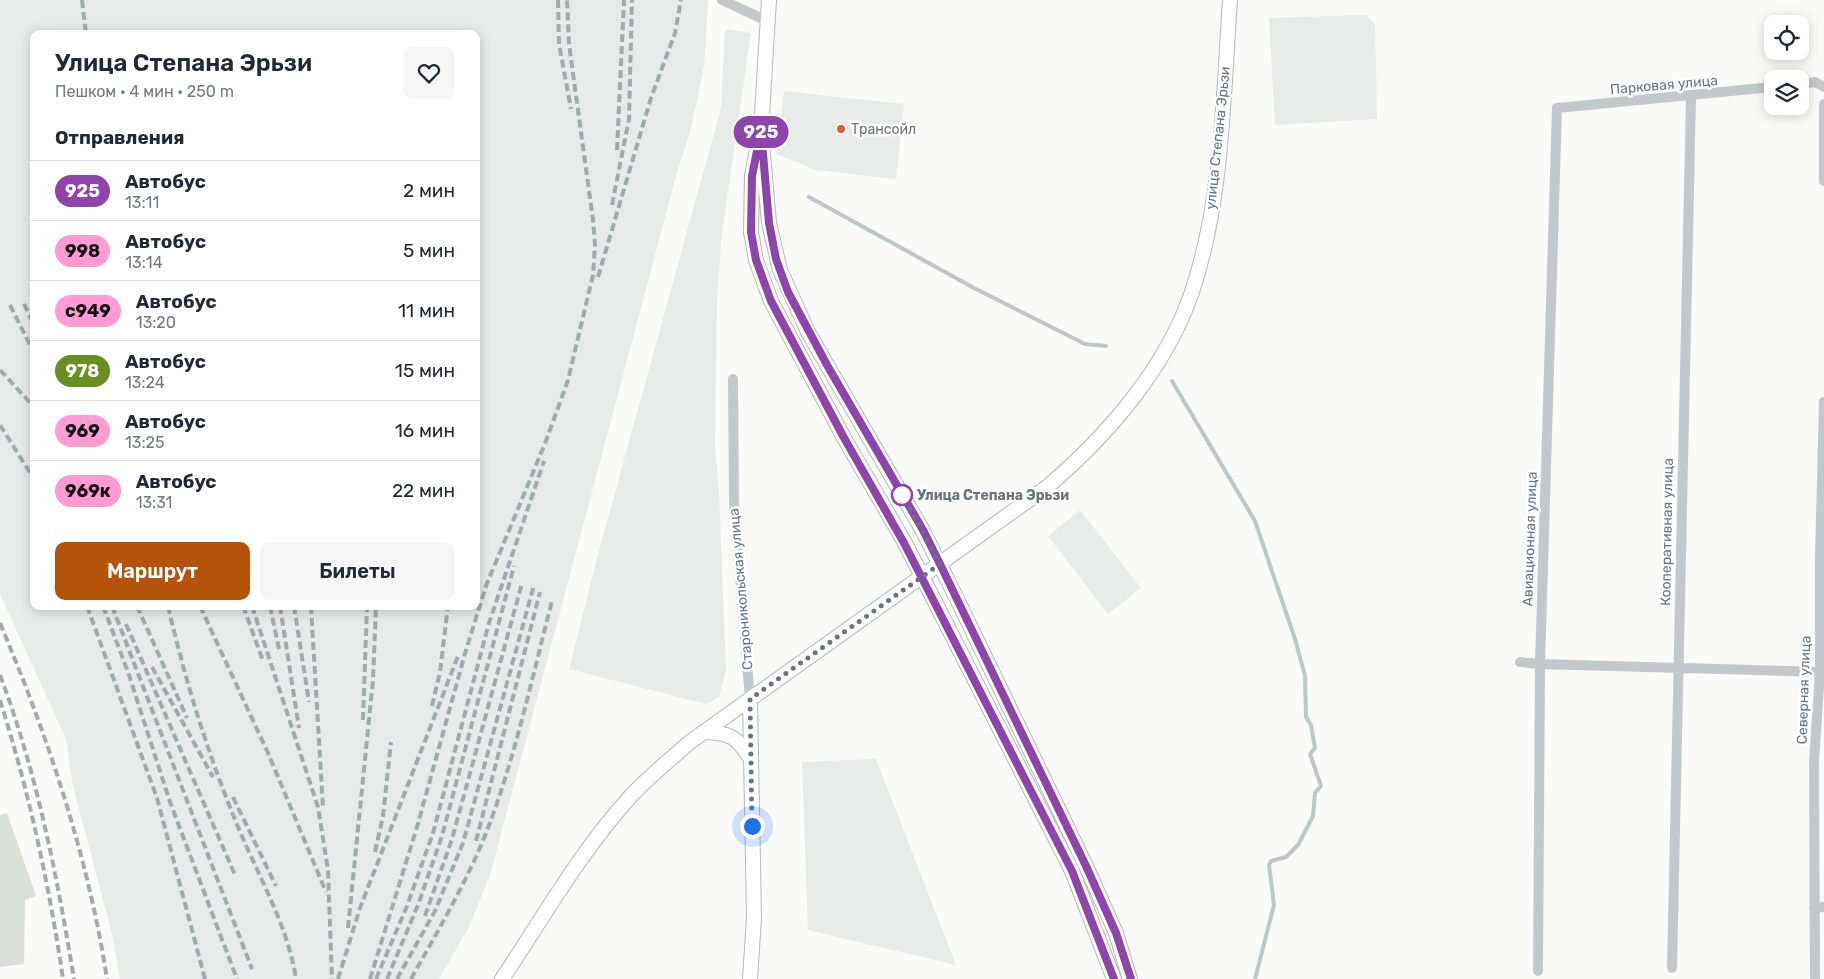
<!DOCTYPE html>
<html lang="ru">
<head>
<meta charset="utf-8">
<style>
	:root { --surface:#fff; --page:#f6f6f7; --text:#1f2937; --muted:#747a83; --line:#e0e1e3; --accent:#b45309 }
	body { margin:0; font-family:Rubik,sans-serif; background:var(--page); color:var(--text); height:100vh; display:flex; flex-direction:column; font-size:19px; white-space:nowrap }
	* { box-sizing:border-box; margin:0 }
	p { font-size:16px; color:var(--muted) }
	.icon { flex:none; width:28px; height:28px; fill:none; stroke:currentColor; stroke-width:2; stroke-linecap:round; stroke-linejoin:round }
	.map { position:relative; flex:1; overflow:hidden }
	.drawer { position:absolute; left:30px; top:30px; width:450px; height:580px; display:flex; flex-direction:column; background:var(--surface); border-radius:10px; box-shadow:0 2px 12px #0003 }
	.drawer>* { flex:none }
	.badge { padding:0 10px; border-radius:16px; font-size:18px; line-height:32px }
	.fabs { position:absolute; left:1764px; top:15px; display:grid; gap:10px }
	.fabs a { display:grid; place-items:center; width:45px; height:45px; border-radius:10px; background:var(--surface); box-shadow:0 2px 12px #0003; font-size:25px }
	.you { position:absolute; width:25px; height:25px; margin:-12px; border:4px solid #fff; border-radius:50%; background:#1a73e8; box-shadow:0 0 0 8px #1a73e833 }
	.map>.badge { position:absolute; translate:-50% -50%; box-shadow:0 0 0 2px #fff }
	h2 { padding:0 25px; font-size:19px; line-height:45px }
	.round { display:grid; place-items:center; flex:none; width:52px; height:52px; border-radius:10px; background:var(--page) }
	.head { display:flex; align-items:center; justify-content:space-between; height:85px; padding:0 25px }
	h1 { font-size:24px; font-weight:600; line-height:38px }
	.cta { display:flex; gap:10px; margin-top:auto; padding:10px 25px }
	.cta a { flex:1; height:58px; border-radius:10px; background:var(--accent); color:#fff; font-size:20px; font-weight:600; line-height:58px; text-align:center }
	.cta a+a { background:var(--page); color:var(--text) }
	ul { padding:0; list-style:none }
	li { display:flex; align-items:center; gap:15px; height:60px; padding:0 25px; border-top:1px solid var(--line) }
	li div { flex:1 }
	li b { display:block; font-size:19px }
	li em { font-style:normal }
	li .badge { min-width:55px; font-weight:700; text-align:center }
	.map>svg:first-child { display:block }
	.built { fill:#e8e9e9; fill-rule:evenodd }
	.green { fill:#dadfd7 }
	.lines { fill:none; stroke-linecap:round; stroke-linejoin:round }
	.stream { stroke:#bbc7cb; stroke-width:4 }
	.secondary-casing { stroke:#b3babf; stroke-width:16 }
	.street { stroke:#c3c8cc; stroke-width:10 }
	.secondary { stroke:#fff; stroke-width:14 }
	.rail { stroke:#a2aab0; stroke-width:4; stroke-dasharray:8 4; stroke-linecap:butt }
	.line-casing { stroke:#fff; stroke-width:11 }
	.line { stroke:#8e44ad; stroke-width:8 }
	.walk { stroke:#657683; stroke-width:5; stroke-dasharray:0 9 }
	.poi-dot { fill:#e4572e; stroke:#fff; stroke-width:2 }
	.stop-dot { fill:#fff; stroke:#8e44ad; stroke-width:2.5 }
	.labels { text-anchor:middle; dominant-baseline:central; stroke-width:5; stroke-linejoin:round; paint-order:stroke }
	.street-label { font-size:14px; fill:#657683; stroke:#fff }
	.poi-label { font-size:14px; fill:#657683; stroke:#fff; text-anchor:start }
	.stop-label { font-size:14px; font-weight:bold; fill:#657683; stroke:#fff; text-anchor:start }
</style>
</head>
<body>
<div class="map">
<svg width="1824" height="979" viewBox="0 0 1824 979">
	<rect width="100%" height="100%" fill="#fafaf8"/>
	<path class="built" d="M0,0H708L704,66L691,129L678,169L490,875L469,927L439,979H120L112,934L73,786L66,739L0,594ZM34,34H476V606H34Z
		M1365,15L1375,23L1377,119L1275,125L1269,18Z
		M725,29L751,33L721,241L717,303L715,446L719,492L726,670L719,697L706,704L569,669L597,558L721,108Z
		M784,91L904,104L896,179L816,170L777,154Z
		M1080,510L1141,588L1108,614L1048,536Z
		M876,759L956,965L808,930L802,762Z"/>
	<path class="green" d="M7,813L36,896L25,900L24,964L0,967V815Z"/>
	<g class="lines">
		<path class="stream" d="M809,197L974,288L1085,344L1106,346
			M1172,381L1255,521L1295,639L1305,676L1306,717L1311,725L1315,748L1310,754L1321,786L1315,793L1313,816L1298,845L1286,857L1271,861L1269,865L1274,905L1255,979"/>
		<defs>
			<path id="secondary" d="M769,0L761,131L769,223L780,270L808,332L923,531L957,599L1086,866L1116,933L1130,979
				M757,149L752,176L751,232L756,260L771,301L843,436L905,543L1072,871L1114,979
				M750,699L754,918L750,979
				M704,732C732,733 736,737 751,759
				M502,979C543,918 580,852 630,797C648,777 670,760 690,742L1047,487C1108,435 1166,368 1192,292C1223,199 1223,97 1230,0"/>
		</defs>
		<use href="#secondary" class="secondary-casing"/>
		<path class="street" d="M722,0L767,21
			M1800,84L1815,82L1824,87
			M1824,104V181
			M733,379L734,502L750,699
			M1520,662L1540,664L1820,672
			M1814,908L1824,907
			M1672,968L1691,97
			M1538,971L1540,664L1557,108L1772,87
			M1815,979L1814,761L1820,672V557L1824,402"/>
		<use href="#secondary" class="secondary"/>
		<path class="rail" d="M82,0L86,34
			M558,0L559,44L571,109
			M617,150L624,0
			M612,205L629,119L632,0
			M598,277L651,98L675,33L681,0
			M24,304L34,325
			M10,305L34,353
			M0,370L34,407
			M0,425L34,479
			M87,606L157,798L205,979
			M103,606L128,672L170,802L237,979
			M112,606L252,969
			M137,606L187,718
			M168,606C186,684 210,761 241,834C261,881 288,927 296,979
			M200,606L268,753L326,892
			M243,606L263,661
			M252,606L318,807L328,870L332,979
			M270,606L279,649
			M280,606L299,728
			M294,606L309,702
			M311,606L323,808
			M0,623C48,737 88,856 107,979
			M126,624L235,875
			M152,667L213,777
			M0,675C37,773 57,876 74,979
			M0,700C29,792 49,884 63,979
			M432,706L440,672L448,606
			M363,720L367,606
			M233,797L276,886
			M476,841L540,592
			M375,852L383,816L391,742
			M425,916L452,839L522,583
			M348,928L373,680L376,606
			M338,979L360,908L458,656
			M370,979L417,827L466,650L486,586L546,441L568,380L593,275L595,245L593,220L569,44L567,0
			M376,979L407,906L433,833L489,623L544,461
			M387,979L418,905L442,836L514,566
			M397,979L435,911L463,843L534,585
			M411,979C440,927 471,875 491,820C517,749 533,674 552,601"/>
	</g>
	<g class="lines">
		<defs>
			<path id="line" d="M1114,979L1072,871L904,543L843,436L771,301L756,260L751,232L752,176L761,131L769,223L776,259L788,292L827,365L923,530L940,564L1086,866L1116,933L1131,979"/>
		</defs>
		<use href="#line" class="line-casing"/>
		<use href="#line" class="line"/>
		<path class="walk" d="M752,826L750,699L940,564L902,495"/>
	</g>
	<circle class="poi-dot" cx="841" cy="129" r="5"/>
	<circle class="stop-dot" cx="902" cy="495" r="10"/>
	<g class="labels">
		<g class="street-label">
			<text transform="translate(1664 85) rotate(-5)">Парковая улица</text>
			<text transform="translate(1218 138) rotate(-84)">улица Степана Эрьзи</text>
			<text transform="translate(1667 532) rotate(-89)">Кооперативная улица</text>
			<text transform="translate(1530 539) rotate(-88)">Авиационная улица</text>
			<text transform="translate(741 589) rotate(-95)">Староникольская улица</text>
			<text transform="translate(1804 690) rotate(-88)">Северная улица</text>
		</g>
		<g class="poi-label">
			<text x="851" y="129">Трансойл</text>
		</g>
		<g class="stop-label">
			<text x="917" y="495">Улица Степана Эрьзи</text>
		</g>
	</g>
</svg>
<div class="fabs">
<a><svg class="icon" aria-label="locate" viewBox="0 0 24 24"><circle cx="12" cy="12" r="6"/><path d="M12 2v4M12 18v4M2 12h4M18 12h4"/></svg></a>
<a><svg class="icon" aria-label="layers" viewBox="0 0 24 24"><path d="M12 4l9 5-9 5-9-5zM3 14l9 5 9-5"/></svg></a>
</div>
<div class="you" style="left:752px;top:826px"></div>
<b class="badge" style="left:761px;top:132px;background:#8e44ad;color:#fff">925</b>
<section class="drawer">
<div class="head"><div><h1>Улица Степана Эрьзи</h1><p>Пешком · 4 мин · 250 m</p></div><a class="round"><svg class="icon" aria-label="heart" viewBox="0 0 24 24"><path d="M12 20l-8-8c-3-5 5-10 8-4 3-6 11-1 8 4z"/></svg></a></div>
<h2>Отправления</h2>
<ul>
<li><span class="badge" style="background:#8e44ad;color:#fff">925</span><div><b>Автобус</b><p>13:11</p></div><em>2 мин</em></li>
<li><span class="badge" style="background:#ff9ad2;color:#111">998</span><div><b>Автобус</b><p>13:14</p></div><em>5 мин</em></li>
<li><span class="badge" style="background:#ff9ad2;color:#111">с949</span><div><b>Автобус</b><p>13:20</p></div><em>11 мин</em></li>
<li><span class="badge" style="background:#6b8e23;color:#fff">978</span><div><b>Автобус</b><p>13:24</p></div><em>15 мин</em></li>
<li><span class="badge" style="background:#ff9ad2;color:#111">969</span><div><b>Автобус</b><p>13:25</p></div><em>16 мин</em></li>
<li><span class="badge" style="background:#ff9ad2;color:#111">969к</span><div><b>Автобус</b><p>13:31</p></div><em>22 мин</em></li>
</ul>
<div class="cta"><a>Маршрут</a><a>Билеты</a></div>
</section>
</div>
</body>
</html>
